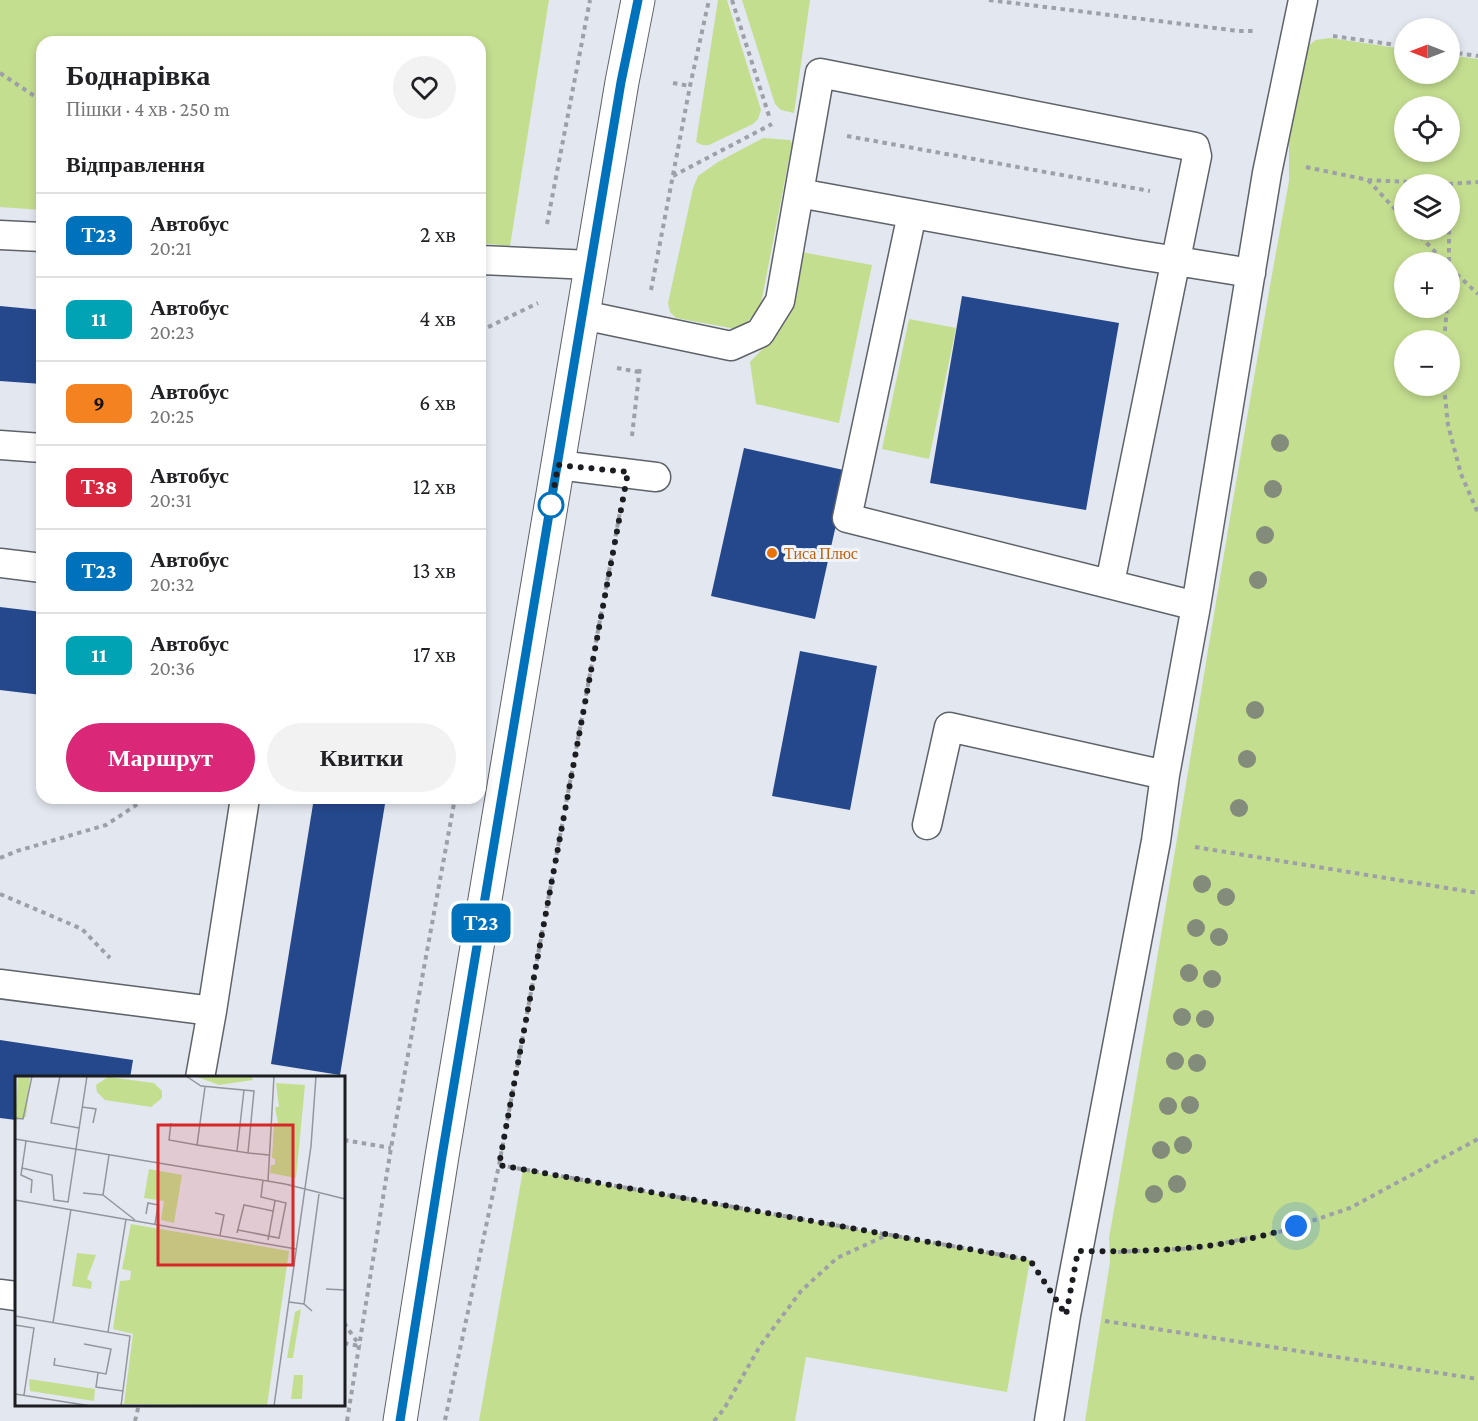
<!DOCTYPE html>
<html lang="uk">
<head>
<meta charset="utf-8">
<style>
	:root { --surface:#fff; --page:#f2f2f2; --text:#202124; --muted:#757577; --line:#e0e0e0; --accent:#db2777 }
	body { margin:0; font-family:"Crimson Pro",serif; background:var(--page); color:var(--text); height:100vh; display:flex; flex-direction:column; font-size:22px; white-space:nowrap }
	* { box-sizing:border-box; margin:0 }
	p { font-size:20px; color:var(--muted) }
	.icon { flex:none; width:33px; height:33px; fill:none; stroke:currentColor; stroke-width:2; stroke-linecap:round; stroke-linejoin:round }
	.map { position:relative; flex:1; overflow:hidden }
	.side { position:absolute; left:36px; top:36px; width:450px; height:768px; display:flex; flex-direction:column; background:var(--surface); border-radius:18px; box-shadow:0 3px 9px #0003 }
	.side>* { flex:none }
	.badge { padding:0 12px; border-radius:9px; font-size:21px; line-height:39px }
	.needle { width:39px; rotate:270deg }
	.buttons { position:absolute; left:1394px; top:18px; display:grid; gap:12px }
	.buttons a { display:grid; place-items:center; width:66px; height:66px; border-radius:50%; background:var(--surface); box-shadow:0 3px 9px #0003; font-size:30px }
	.you { position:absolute; width:30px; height:30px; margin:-15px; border:4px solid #fff; border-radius:50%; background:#1a73e8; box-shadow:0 0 0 9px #1a73e833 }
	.map>.badge { position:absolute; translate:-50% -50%; box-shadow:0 0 0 3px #fff }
	h2 { padding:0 30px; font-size:22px; line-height:54px }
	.round { display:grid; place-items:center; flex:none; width:63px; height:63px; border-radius:32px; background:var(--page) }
	.headline { display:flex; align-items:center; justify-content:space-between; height:102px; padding:0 30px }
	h1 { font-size:28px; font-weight:600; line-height:45px }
	.primary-button { display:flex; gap:12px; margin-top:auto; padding:12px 30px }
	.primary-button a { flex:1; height:69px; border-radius:36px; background:var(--accent); color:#fff; font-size:24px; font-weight:600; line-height:69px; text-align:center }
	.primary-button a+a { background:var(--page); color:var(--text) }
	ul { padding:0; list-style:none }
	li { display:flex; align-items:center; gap:18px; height:84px; padding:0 30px; border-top:2px solid var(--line) }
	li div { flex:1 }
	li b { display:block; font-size:22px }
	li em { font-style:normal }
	li .badge { min-width:66px; font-weight:700; text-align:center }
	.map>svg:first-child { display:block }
	.green { fill:#c4de90; fill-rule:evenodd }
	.building { fill:#25488c }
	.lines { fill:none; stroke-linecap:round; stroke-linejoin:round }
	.service-casing { stroke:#5e6269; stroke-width:31 }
	.tertiary-casing { stroke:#5e6269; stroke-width:35 }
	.path { stroke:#9da0a7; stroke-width:4; stroke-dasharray:4.5 4.5; stroke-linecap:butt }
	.service { stroke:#fff; stroke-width:28 }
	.tertiary { stroke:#fff; stroke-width:33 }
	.tree { fill:#838b7a }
	.line-casing { stroke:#fff; stroke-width:14 }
	.line { stroke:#0072bc; stroke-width:9 }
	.walk { stroke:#1b1d20; stroke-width:6; stroke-dasharray:0 10.8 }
	.stop-dot { fill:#fff; stroke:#0072bc; stroke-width:3 }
	.food-dot { fill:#e8710a; stroke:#f0f5fd; stroke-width:2 }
	.labels { text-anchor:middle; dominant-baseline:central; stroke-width:6; stroke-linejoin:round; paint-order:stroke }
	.food-label { font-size:16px; fill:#c56008; stroke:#f0f5fd; text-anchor:start }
	.inset-road { fill:none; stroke:#93969c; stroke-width:1.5 }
	.view { fill:#d62828; fill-opacity:0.15; stroke:#d62828; stroke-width:3 }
	.inset-edge { fill:none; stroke:#1b1d20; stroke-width:3 }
</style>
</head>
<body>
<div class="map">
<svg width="1478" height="1421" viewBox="0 0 1478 1421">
	<rect width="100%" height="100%" fill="#e3e7ef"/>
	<path class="green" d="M0,0H549L510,246L480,243V42H42V210L0,207Z
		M718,0H727L761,110L758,119L753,124L709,145H702L696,142Z
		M742,0H810L794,113L781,110L775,104Z
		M1330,38L1404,49V74H1449V55L1478,59V1421H1085L1110,1262L1109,1238C1172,886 1224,533 1289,181V131L1306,47L1316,40ZM1404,106H1449V152H1404ZM1404,184H1449V230H1404ZM1404,262H1449V308H1404ZM1404,340H1449V386H1404Z
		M763,138L790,140L792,143L760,309L746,323L736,329L676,318L670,312L668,303L693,188L698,176L718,162Z
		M801,252L872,265L839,423L756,404L750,362L779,332Z
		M909,319L956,328L929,459L882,449Z
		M523,1170L1030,1260L1007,1392L806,1357L795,1421H479Z"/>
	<path class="building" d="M962,296L1119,323L1086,510L930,483Z
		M0,306L42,310V384L0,381Z
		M744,448L848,471L815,619L711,596Z
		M0,607L42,612V695L0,690Z
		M800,651L877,666L850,810L772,796Z
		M314,798H386L340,1075L271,1064Z
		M0,1040L133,1060L130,1078H16V1120L0,1118Z"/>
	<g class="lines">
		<defs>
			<path id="service" d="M799,193L1133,254L1251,273
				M912,214L847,518L1196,606
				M0,235L42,237
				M480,260L591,265
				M583,315L731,346L760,333L780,301L820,73L1195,147L1197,156L1110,583
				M0,445L42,448
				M558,465L656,477
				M0,563L42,568
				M927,825L949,727L1165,775
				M0,984L212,1011L245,798
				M200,1078L212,1011
				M0,1294L16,1296
				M1049,1421L1066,1315L1156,841L1165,775L1196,606L1267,173L1303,0"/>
			<path id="tertiary" d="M400,1421L442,1156L622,82L638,0"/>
		</defs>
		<use href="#service" class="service-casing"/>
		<use href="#tertiary" class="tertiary-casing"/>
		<path class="path" d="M732,0L770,119
			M989,0L1239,31H1257
			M1333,36L1404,46
			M1449,52L1478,56
			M0,73L42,101
			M673,83L690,86
			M847,136L1150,191
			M1306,167L1368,180L1448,184L1478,182
			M673,176L772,124
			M1368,180L1404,219
			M547,224L590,0
			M1414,230L1445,262
			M1449,230V280
			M1450,268L1478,294
			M651,290L690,86L709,0
			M480,331L538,303
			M1444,340L1447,308
			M617,368L639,372
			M1444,386L1448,425L1461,474L1478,513
			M632,436L640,366
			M480,659L485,633
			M1195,847L1478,893
			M0,858L17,851L106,825L147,798
			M0,894L82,929L110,958
			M344,1140L391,1148
			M499,1165L1030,1260L1034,1267
			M1118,1252L1198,1248L1279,1232L1350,1208L1478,1139
			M1105,1321L1478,1379
			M344,1323L360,1346
			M344,1343L359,1346
			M445,1420L499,1165L620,512
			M135,1421L139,1404
			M347,1421L391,1148L455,798
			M714,1421L724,1409L760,1346L801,1291L837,1258L887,1235"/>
		<use href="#service" class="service"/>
		<use href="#tertiary" class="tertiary"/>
	</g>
	<g class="tree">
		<circle cx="1280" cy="443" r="9"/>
		<circle cx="1273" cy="489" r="9"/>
		<circle cx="1265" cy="535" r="9"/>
		<circle cx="1258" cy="580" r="9"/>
		<circle cx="1255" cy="710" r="9"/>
		<circle cx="1247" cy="759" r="9"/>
		<circle cx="1239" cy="808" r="9"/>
		<circle cx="1202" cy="884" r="9"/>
		<circle cx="1226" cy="897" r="9"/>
		<circle cx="1196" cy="928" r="9"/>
		<circle cx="1219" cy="937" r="9"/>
		<circle cx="1189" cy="973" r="9"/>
		<circle cx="1212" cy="979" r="9"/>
		<circle cx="1182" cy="1017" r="9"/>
		<circle cx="1205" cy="1019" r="9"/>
		<circle cx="1175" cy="1061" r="9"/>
		<circle cx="1197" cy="1063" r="9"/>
		<circle cx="1190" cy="1105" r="9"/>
		<circle cx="1168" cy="1106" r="9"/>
		<circle cx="1183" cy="1145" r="9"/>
		<circle cx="1161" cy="1150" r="9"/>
		<circle cx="1177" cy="1184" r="9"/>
		<circle cx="1154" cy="1194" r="9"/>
	</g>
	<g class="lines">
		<defs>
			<path id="line" d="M400,1421L442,1156L621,82L638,0"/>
		</defs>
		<use href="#line" class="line-casing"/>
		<use href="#line" class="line"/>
		<path class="walk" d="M551,505L550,511L558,465L628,472L499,1165L1030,1260L1066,1315L1078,1251C1152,1252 1226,1250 1296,1226"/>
	</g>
	<circle class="stop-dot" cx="551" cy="505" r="12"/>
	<circle class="food-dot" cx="772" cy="553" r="6"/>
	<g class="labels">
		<g class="food-label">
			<text x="784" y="553">Тиса Плюс</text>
		</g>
	</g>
	<g transform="translate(15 1076)">
		<rect width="330" height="330" fill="#e3e7ef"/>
		<path d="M3,0H15L11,41L0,45ZM180,0H236L238,4L204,9ZM93,1L139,7L147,15V22L136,31L90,24L82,16L81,9ZM261,7L290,9L281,102L255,97L256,89H260V83L257,82L259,47H263L260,31H264ZM134,93L167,99L159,147L146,144L149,125L129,122ZM116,148L274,175L252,330L109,328L118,258L98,253L105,205L115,204L116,195L107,193ZM62,177L81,179L72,203L77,206L76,213L57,210ZM286,233L278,282H272L280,236ZM279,299H288L287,323H276ZM14,303L80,313L79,325L15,315Z" fill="#c4de90"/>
		<path class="inset-road" d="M45,0L36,47L64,52M171,0L186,10L239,15L233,77L182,69L190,11M67,31L81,33L78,47M0,42L8,43L17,0M156,47L154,64L182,69M0,63L270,108L330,123M11,65L6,99L17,104L16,117M222,75L229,14M233,77L254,79M94,79L88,119L120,144M7,92L37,99L39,124L53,126L72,0M253,105L259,0M68,117L88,119M0,124L281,173M200,137L209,139L205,159M131,138L133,127L143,129L140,148M223,154L264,162L271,127L246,121L248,104M222,157L229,129L258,135M253,164L260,125M311,213L330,214M274,226L289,228L297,235M289,228L304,118M0,240L115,260L106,330M38,247L56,133M0,249L19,252L9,319M93,256L111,143M40,282L39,289L91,298L96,273L69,268M83,297L81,311L108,315M0,318L76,330M259,330L296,70L301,0"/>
		<path class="view" d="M143,49H278V189H143Z"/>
		<rect width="330" height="330" class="inset-edge"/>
	</g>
</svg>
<div class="buttons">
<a><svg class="needle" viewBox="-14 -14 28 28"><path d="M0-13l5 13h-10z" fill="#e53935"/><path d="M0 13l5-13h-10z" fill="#757577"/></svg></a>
<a><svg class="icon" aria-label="locate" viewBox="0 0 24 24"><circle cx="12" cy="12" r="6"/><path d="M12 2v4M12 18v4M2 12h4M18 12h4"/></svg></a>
<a><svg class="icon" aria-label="layers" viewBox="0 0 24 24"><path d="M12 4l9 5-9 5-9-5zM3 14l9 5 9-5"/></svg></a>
<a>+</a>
<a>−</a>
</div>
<div class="you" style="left:1296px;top:1226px"></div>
<b class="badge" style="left:481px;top:923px;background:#0072bc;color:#fff">Т23</b>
<section class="side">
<div class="headline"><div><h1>Боднарівка</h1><p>Пішки · 4 хв · 250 m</p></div><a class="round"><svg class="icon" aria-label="heart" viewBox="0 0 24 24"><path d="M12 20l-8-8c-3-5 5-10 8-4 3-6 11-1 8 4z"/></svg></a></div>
<h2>Відправлення</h2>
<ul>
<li><span class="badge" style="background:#0072bc;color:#fff">Т23</span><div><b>Автобус</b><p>20:21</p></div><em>2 хв</em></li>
<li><span class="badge" style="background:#00a3b4;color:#fff">11</span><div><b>Автобус</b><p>20:23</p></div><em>4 хв</em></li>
<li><span class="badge" style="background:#f58220;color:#111">9</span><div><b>Автобус</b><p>20:25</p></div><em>6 хв</em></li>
<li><span class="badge" style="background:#d7263d;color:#fff">Т38</span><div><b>Автобус</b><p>20:31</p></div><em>12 хв</em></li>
<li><span class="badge" style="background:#0072bc;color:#fff">Т23</span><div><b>Автобус</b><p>20:32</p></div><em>13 хв</em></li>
<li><span class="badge" style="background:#00a3b4;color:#fff">11</span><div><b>Автобус</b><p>20:36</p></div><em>17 хв</em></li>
</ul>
<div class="primary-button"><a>Маршрут</a><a>Квитки</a></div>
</section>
</div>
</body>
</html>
